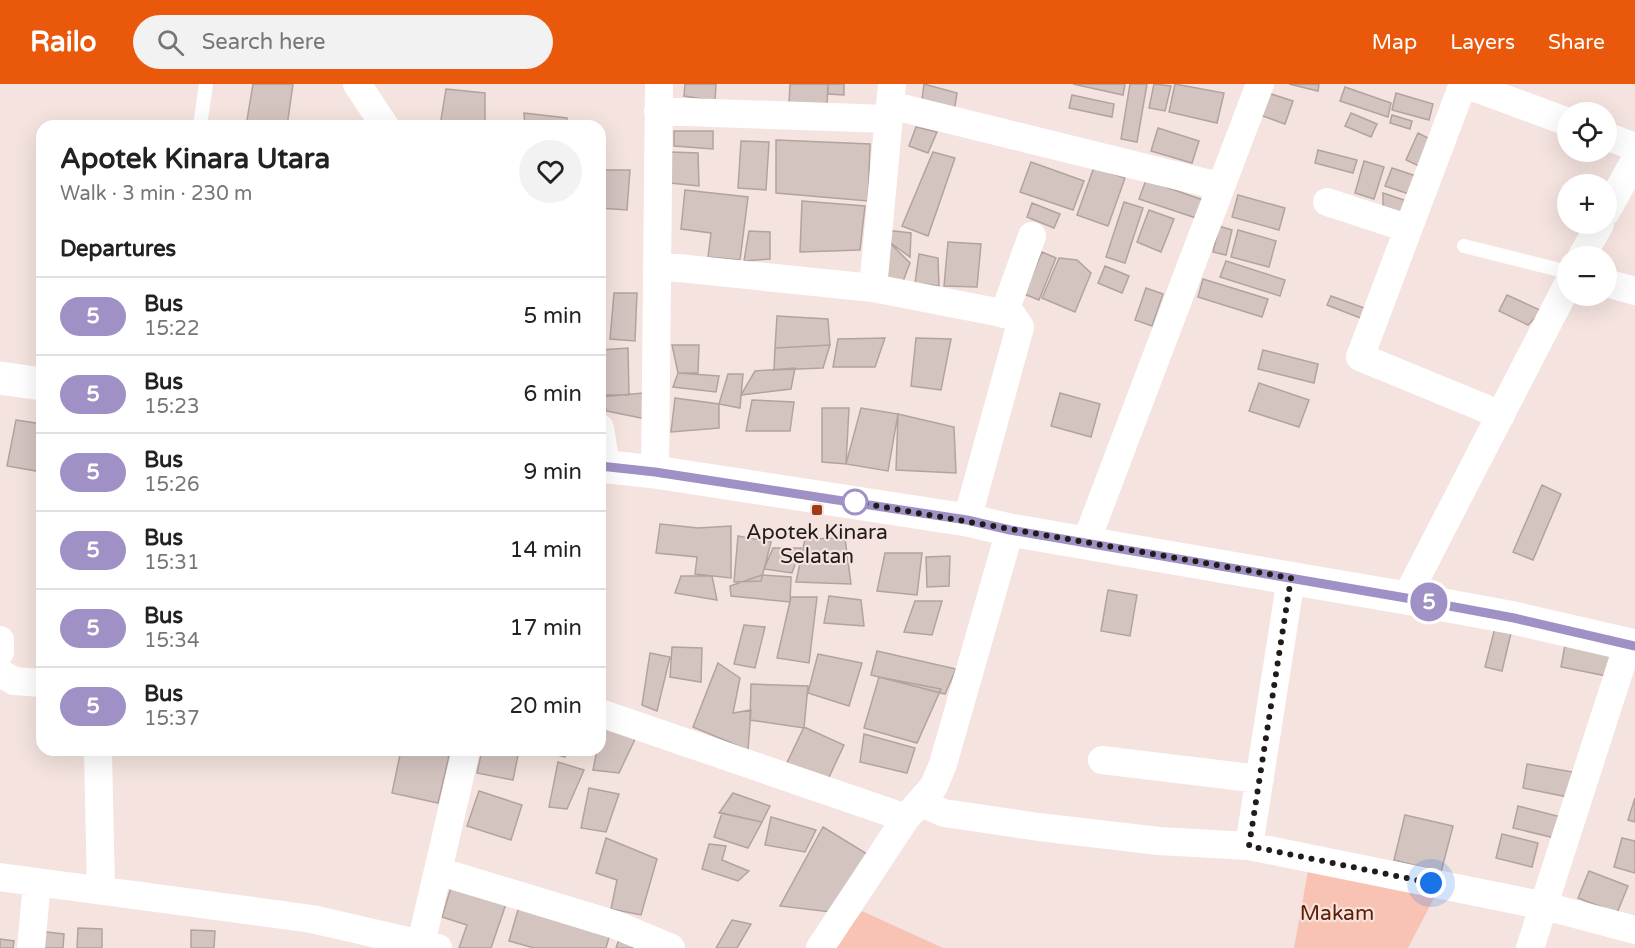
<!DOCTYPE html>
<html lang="en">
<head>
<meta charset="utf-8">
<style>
	:root { --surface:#fff; --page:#f2f2f2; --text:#222; --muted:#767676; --line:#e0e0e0; --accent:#ea580c }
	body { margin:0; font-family:"Varela Round",sans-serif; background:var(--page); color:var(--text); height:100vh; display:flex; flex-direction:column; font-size:22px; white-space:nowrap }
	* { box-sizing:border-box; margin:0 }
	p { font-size:20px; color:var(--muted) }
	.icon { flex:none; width:33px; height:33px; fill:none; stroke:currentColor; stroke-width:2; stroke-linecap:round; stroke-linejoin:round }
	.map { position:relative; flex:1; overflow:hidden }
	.panel { position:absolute; left:36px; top:36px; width:570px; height:636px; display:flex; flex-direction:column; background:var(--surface); border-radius:18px; box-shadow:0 6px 24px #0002 }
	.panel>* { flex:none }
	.badge { padding:0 12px; border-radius:20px; font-size:21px; line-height:39px }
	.fabs { position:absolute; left:1557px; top:18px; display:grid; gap:12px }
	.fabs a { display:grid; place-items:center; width:60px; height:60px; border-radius:50%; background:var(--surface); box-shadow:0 6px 24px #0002; font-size:30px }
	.you { position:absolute; width:30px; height:30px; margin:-15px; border:4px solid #fff; border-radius:50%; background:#1a73e8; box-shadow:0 0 0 9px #1a73e833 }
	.map>.badge { position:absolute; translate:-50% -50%; box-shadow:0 0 0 3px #fff }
	h2 { padding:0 24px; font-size:22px; line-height:54px }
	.round { display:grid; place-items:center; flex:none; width:63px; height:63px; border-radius:32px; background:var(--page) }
	.summary { display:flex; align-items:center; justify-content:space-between; height:102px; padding:0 24px }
	h1 { font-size:28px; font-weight:800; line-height:45px }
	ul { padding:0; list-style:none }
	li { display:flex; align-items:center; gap:18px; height:78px; padding:0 24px; border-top:2px solid var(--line) }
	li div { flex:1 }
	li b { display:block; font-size:22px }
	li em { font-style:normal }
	li .badge { min-width:66px; font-weight:700; text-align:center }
	header { display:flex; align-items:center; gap:36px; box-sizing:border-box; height:84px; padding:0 30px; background:var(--accent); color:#fff }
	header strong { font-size:28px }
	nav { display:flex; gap:33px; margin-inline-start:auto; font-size:21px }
	.search { width:420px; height:54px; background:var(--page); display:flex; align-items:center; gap:15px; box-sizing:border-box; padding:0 21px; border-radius:33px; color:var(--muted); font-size:22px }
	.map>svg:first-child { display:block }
	.green { fill:#f9c3b3 }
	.building { fill:#d4c4c0; stroke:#b2a39e; stroke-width:1.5 }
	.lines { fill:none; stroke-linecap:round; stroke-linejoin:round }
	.service { stroke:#fff; stroke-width:14 }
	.minor { stroke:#fff; stroke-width:28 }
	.secondary { stroke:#fff; stroke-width:33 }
	.line-casing { stroke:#fff; stroke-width:14 }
	.line { stroke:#9f91c5; stroke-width:9 }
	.walk { stroke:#211b1a; stroke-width:6; stroke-dasharray:0 10.8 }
	.stop-dot { fill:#fff; stroke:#9f91c5; stroke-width:3 }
	.poi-dot { fill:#a13a19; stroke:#f4e3de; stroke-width:2 }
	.labels { text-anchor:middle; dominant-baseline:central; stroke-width:4.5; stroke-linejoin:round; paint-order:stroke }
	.poi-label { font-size:21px; fill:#211b1a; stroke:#f4e3de }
	.park-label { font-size:21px; fill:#621b03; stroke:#f4e3de }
</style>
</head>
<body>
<header>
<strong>Railo</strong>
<div class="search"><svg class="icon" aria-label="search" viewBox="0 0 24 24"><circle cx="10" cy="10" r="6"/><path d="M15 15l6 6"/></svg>Search here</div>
<nav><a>Map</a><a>Layers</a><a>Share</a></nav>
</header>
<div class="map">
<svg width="1635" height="864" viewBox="0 0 1635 864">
	<rect width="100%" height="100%" fill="#f4e3de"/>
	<path class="green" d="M1308,787L1435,812L1408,864H1294Z
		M862,827L943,864H834Z"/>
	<path class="building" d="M253,0H293L287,42H246Z
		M685,0H716L715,17L684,12Z
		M790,0H828L827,20H789Z
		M828,0H844V11L828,10Z
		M924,0L957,9L953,34L921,24Z
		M1073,0H1125L1123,11Z
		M1130,0H1147L1137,58L1121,55Z
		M1154,0L1171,2L1165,27L1149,24Z
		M1175,0L1224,9L1217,39L1169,28Z
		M1289,0H1319L1318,7Z
		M1345,3L1391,19L1388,33L1340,17Z
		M446,5L485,9V42H440Z
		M1268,9L1293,17L1285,40L1260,31Z
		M1396,9L1433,20L1429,36L1392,26Z
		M1072,11L1114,20L1112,33L1069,24Z
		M524,29L567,34V42H525Z
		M1351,29L1377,40L1371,53L1345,42Z
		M1392,31L1412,37L1410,45L1390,39Z
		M916,43L937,48L928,69L909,62Z
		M1158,44L1199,57L1192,79L1151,67Z
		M674,47H713V65L674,62Z
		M1418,49L1432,56L1419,82L1406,76Z
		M776,56L870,60L868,117L776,109Z
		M741,57L769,58L766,106L738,104Z
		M1318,66L1357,76L1353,89L1315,79Z
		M671,68L698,69L699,102L670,99Z
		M933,68L955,74L928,152L902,142Z
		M1364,77L1384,83L1374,115L1355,109Z
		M1031,78L1084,97L1073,126L1020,108Z
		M1094,83L1125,94L1108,142L1077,131Z
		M1392,84L1419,93L1412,111L1385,102Z
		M600,86H630L627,126L600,124Z
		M1146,96L1203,116L1196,134L1139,115Z
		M685,106L748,113L740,176L708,173L711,149L681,145Z
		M1383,109L1407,117L1402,130L1383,123Z
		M1238,111L1285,124L1279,146L1232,133Z
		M802,117L865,122L860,166L800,168Z
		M1124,118L1143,124L1125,179L1106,173Z
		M1032,119L1060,130L1054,144L1027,133Z
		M1149,126L1174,135L1161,168L1137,158Z
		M1219,142L1232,146L1226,171L1213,168Z
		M885,146L911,149L910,173L888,157Z
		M1238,146L1276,157L1269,183L1231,173Z
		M749,147L770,148V175L744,177Z
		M888,157L910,179L900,205L876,198Z
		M948,158L981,160L977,203L944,202Z
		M1042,168L1056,174L1039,216L1024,210Z
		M919,170L938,174L939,202L915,199Z
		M1059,174L1077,176L1091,189L1075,228L1042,214Z
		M1226,177L1285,196L1280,212L1220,193Z
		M1105,182L1129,192L1122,209L1098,199Z
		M1203,195L1268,215L1262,233L1198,213Z
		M1146,204L1163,210L1152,242L1135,236Z
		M614,209H637L635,257L610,255Z
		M1507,211L1542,227L1528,241L1499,227Z
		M1331,212L1367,225L1363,235L1327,221Z
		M777,232L828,235L830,261L775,264Z
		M885,254L875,283H833L838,255Z
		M916,254L951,255L941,306L911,302Z
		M672,261H699L698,289H678Z
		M830,261L823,284L774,286L775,264Z
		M628,264L629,311H600V266Z
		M1263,266L1318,280L1314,299L1258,285Z
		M795,284L791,305L741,311L755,287Z
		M678,289L719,292L716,308L673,303Z
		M728,290H743L740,324L719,320Z
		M1259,299L1309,316L1299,343L1249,327Z
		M643,309L646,335L607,327L600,313Z
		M1060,309L1100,320L1091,353L1051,342Z
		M675,314L719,320V344L671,348Z
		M752,316L794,318L790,347H746Z
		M822,324H849L846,380L822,378Z
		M861,324L898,330L888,387L846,380Z
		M898,330L954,343L956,389L896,386Z
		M16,336L42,340V388L7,382Z
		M1542,401L1561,410L1533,476L1513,468Z
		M660,440L698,444L731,442V494L695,490L697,473L656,469Z
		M738,452L771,458L761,497L734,498Z
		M845,454L851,500L796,498L805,455Z
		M773,464H801L792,489L764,485Z
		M885,469H922L917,511L877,507Z
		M950,472L949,502L927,503L926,473Z
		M762,491L791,493L790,518L731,512L730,502Z
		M681,492H712L717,516L675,509Z
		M1108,506L1137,511L1130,552L1101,547Z
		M829,512L861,516L864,542L824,539Z
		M791,513H817L809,579L777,574Z
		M915,517H942L932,551L904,548Z
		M1496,540L1512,545L1502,587L1485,583Z
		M744,541L765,543L755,584L734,580Z
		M1565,561L1612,570L1607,592L1561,583Z
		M672,563L702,564L701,598L670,593Z
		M877,567L956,585L945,610L871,591Z
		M650,569L670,573L657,627L642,621Z
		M818,570L862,579L849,622L808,609Z
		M718,579L740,594L733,629L751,626L748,666L693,643Z
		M879,593L941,605L917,659L864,644Z
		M751,600L808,602L804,644L750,636Z
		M603,640L637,651L619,689L593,686L597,666H600Z
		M804,643L844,661L824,704L784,685Z
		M864,650L915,664L907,689L860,678Z
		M401,666H421L449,672L438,719L392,709Z
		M482,666H519L513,696L477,689Z
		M540,666H567L565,673Z
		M558,678L584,686L567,725L549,723Z
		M1527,680L1573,688L1568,713L1523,704Z
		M589,704L619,710L606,748L581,744Z
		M479,707L522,721L511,756L467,742Z
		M733,709L770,722L762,738L719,729Z
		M1635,714V738L1628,736Z
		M1518,722L1561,733L1555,754L1513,744Z
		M722,729L762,738L748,764L714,753Z
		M1405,731L1453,742L1441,788L1394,776Z
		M771,733L816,746L805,768L765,761Z
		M823,743L867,770L831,828L780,822Z
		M1502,750L1538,759L1532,783L1496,774Z
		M606,754L657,775L641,831L611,825L617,796L596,789Z
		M1622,754L1635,757V789L1614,783Z
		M709,760L726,762L722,776L749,787L738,797L702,785Z
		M1589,787L1628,802L1617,829L1578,814Z
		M452,800L507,817L491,864H459L467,841L442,833Z
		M520,819L611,846L606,864H534L509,857Z
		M732,836L751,840L737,864H716Z
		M78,844L102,845V864H77Z
		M191,846L215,847L214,864H191Z
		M37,847L64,850L63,864H36Z
		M621,850L636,855L633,864H616Z
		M0,855L14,857L13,864H0Z"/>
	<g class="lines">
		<path class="service" d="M200,42L206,0
			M1464,162L1568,188"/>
		<path class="minor" d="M357,0L385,42
			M1463,0L1360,273L1501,331
			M1465,0L1568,38
			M890,21L1219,102
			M658,27L888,35
			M1606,52L1635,63
			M1327,118L1407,144
			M1606,128L1635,76
			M1582,172L1600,140
			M659,182L873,204L1012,231L1020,243L967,436
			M1606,199L1635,207
			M873,204L892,0
			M1004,230L1032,152
			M600,344L606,383
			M655,388L659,0
			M1086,458L1260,0
			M1406,514L1568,200
			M0,556V568
			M0,589L14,597L42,599
			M600,629L906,734
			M98,666L101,806
			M1102,676L1260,695
			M921,719L944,729L1039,743L1159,757L1249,762L1545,822L1635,846
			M1249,762L1291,494
			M438,787L616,841L671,864
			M0,793L312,835L438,864
			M31,864L37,798
			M420,864L466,666
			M820,864L906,734L934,702L943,680L1010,446
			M1530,864L1628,560"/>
		<path class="secondary" d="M0,294L42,300
			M600,382L655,388L967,436L1010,446L1406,514L1514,534L1635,562"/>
	</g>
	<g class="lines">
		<defs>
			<path id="line" d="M600,382L655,388L967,436L1010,446L1406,514L1514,534L1635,562"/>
		</defs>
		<use href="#line" class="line-casing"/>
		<use href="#line" class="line"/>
		<path class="walk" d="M855,418L1291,494L1249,762L1431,799"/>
	</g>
	<circle class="stop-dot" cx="855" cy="418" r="12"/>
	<rect class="poi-dot" x="811" y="420" width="12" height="12" rx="3"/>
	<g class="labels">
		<g class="poi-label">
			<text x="817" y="448">Apotek Kinara<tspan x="817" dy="24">Selatan</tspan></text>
		</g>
		<g class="park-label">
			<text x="1337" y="829">Makam</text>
		</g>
	</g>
</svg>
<div class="fabs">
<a><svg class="icon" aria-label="locate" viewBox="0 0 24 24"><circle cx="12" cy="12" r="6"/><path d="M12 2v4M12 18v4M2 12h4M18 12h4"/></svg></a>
<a>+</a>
<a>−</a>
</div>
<div class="you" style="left:1431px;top:799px"></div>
<b class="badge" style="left:1429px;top:518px;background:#9f91c5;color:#fff">5</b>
<section class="panel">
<div class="summary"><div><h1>Apotek Kinara Utara</h1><p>Walk · 3 min · 230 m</p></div><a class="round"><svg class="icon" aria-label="heart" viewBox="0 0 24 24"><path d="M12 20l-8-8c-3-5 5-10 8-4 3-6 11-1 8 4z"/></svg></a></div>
<h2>Departures</h2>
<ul>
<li><span class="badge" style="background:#9f91c5;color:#fff">5</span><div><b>Bus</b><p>15:22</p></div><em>5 min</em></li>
<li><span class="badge" style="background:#9f91c5;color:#fff">5</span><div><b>Bus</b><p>15:23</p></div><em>6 min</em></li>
<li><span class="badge" style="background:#9f91c5;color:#fff">5</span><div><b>Bus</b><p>15:26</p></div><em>9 min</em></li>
<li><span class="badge" style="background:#9f91c5;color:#fff">5</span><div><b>Bus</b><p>15:31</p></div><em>14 min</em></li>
<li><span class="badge" style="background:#9f91c5;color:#fff">5</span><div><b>Bus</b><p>15:34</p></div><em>17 min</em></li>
<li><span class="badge" style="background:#9f91c5;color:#fff">5</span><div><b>Bus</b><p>15:37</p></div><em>20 min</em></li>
</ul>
</section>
</div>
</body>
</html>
